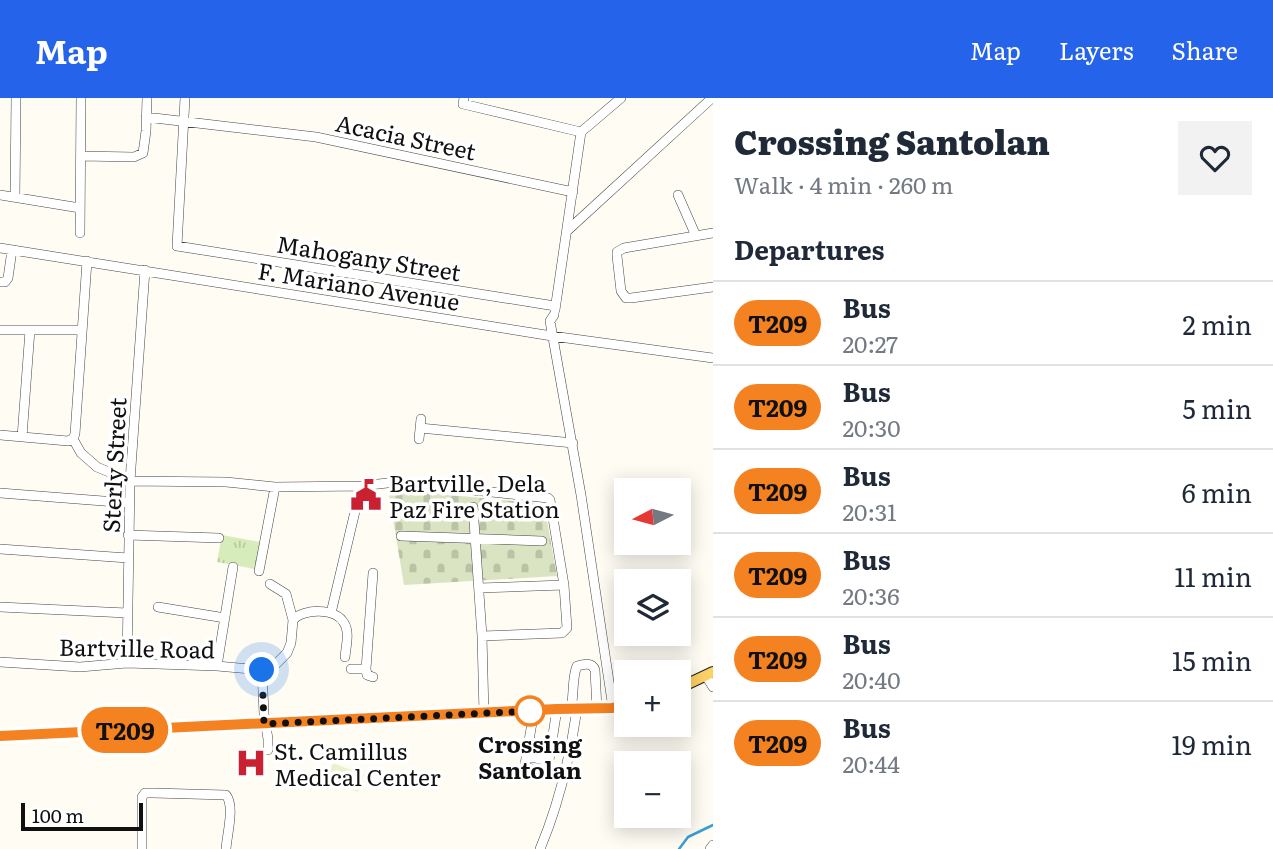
<!DOCTYPE html>
<html lang="en">
<head>
<meta charset="utf-8">
<style>
	:root { --surface:#fff; --page:#f2f2f3; --text:#1f2937; --muted:#747a83; --line:#e0e1e3; --accent:#2563eb }
	body { margin:0; font-family:Literata,serif; background:var(--page); color:var(--text); height:100vh; display:flex; flex-direction:column; font-size:26px; white-space:nowrap }
	* { box-sizing:border-box; margin:0 }
	p { font-size:23px; color:var(--muted) }
	.icon { flex:none; width:38px; height:38px; fill:none; stroke:currentColor; stroke-width:2; stroke-linecap:round; stroke-linejoin:round }
	.map { position:relative; flex:1; overflow:hidden }
	.side { display:flex; flex-direction:column; background:var(--surface); width:560px }
	.side>* { flex:none }
	.badge { padding:0 14px; border-radius:23px; font-size:24px; line-height:46px }
	.needle { width:46px; rotate:264deg }
	.tools { position:absolute; left:614px; top:380px; display:grid; gap:14px }
	.tools a { display:grid; place-items:center; width:77px; height:77px; border-radius:0px; background:var(--surface); box-shadow:0 4px 18px #0003; font-size:35px }
	.scale { position:absolute; left:21px; bottom:18px; width:122px; box-sizing:border-box; padding-left:7px; border:4px solid #111; border-top:0; font-size:19px; line-height:24px; white-space:nowrap; color:#111; -webkit-text-stroke:5px #fff; paint-order:stroke }
	.you { position:absolute; width:35px; height:35px; margin:-18px; border:5px solid #fff; border-radius:50%; background:#1a73e8; box-shadow:0 0 0 10px #1a73e833 }
	.map>.badge { position:absolute; translate:-50% -50%; box-shadow:0 0 0 4px #fff }
	h2 { padding:0 21px; font-size:26px; line-height:63px }
	.round { display:grid; place-items:center; flex:none; width:74px; height:74px; border-radius:0px; background:var(--page) }
	.summary { display:flex; align-items:center; justify-content:space-between; height:119px; padding:0 21px }
	h1 { font-size:33px; font-weight:800; line-height:52px }
	ul { padding:0; list-style:none }
	li { display:flex; align-items:center; gap:21px; height:84px; padding:0 21px; border-top:2px solid var(--line) }
	li div { flex:1 }
	li b { display:block; font-size:26px }
	li em { font-style:normal }
	li .badge { min-width:77px; font-weight:700; text-align:center }
	header { display:flex; align-items:center; gap:42px; box-sizing:border-box; height:98px; padding:0 35px; background:var(--accent); color:#fff }
	header strong { font-size:33px }
	nav { display:flex; gap:38px; margin-inline-start:auto; font-size:24px }
	main { display:flex; flex:1; min-height:0 }
	.map>svg:first-child { display:block }
	.grass { fill:url(#grass-tufts) }
	.cemetery { fill:url(#cemetery-stones) }
	.pitch { fill:#e8f3cd }
	.lines { fill:none; stroke-linecap:round; stroke-linejoin:round }
	.stream { stroke:#3a9ed4; stroke-width:2.5 }
	.minor-casing { stroke:#444; stroke-width:10 }
	.major-casing { stroke:#222; stroke-width:12 }
	.minor { stroke:#fff; stroke-width:9 }
	.major { stroke:#fed166; stroke-width:10 }
	.line-casing { stroke:#fff; stroke-width:16 }
	.line { stroke:#f58220; stroke-width:10 }
	.walk { stroke:#111; stroke-width:7; stroke-dasharray:0 12.6 }
	.stop-dot { fill:#fff; stroke:#f58220; stroke-width:3.5 }
	.labels { text-anchor:middle; dominant-baseline:central; stroke-width:7; stroke-linejoin:round; paint-order:stroke }
	.street-label { font-size:23px; fill:#111; stroke:#fff }
	.poi-label { font-size:23px; fill:#111; stroke:#fff; text-anchor:start }
	.stop-label { font-size:23px; font-weight:bold; fill:#111; stroke:#fff }
</style>
</head>
<body>
<header>
<strong>Map</strong>
<nav><a>Map</a><a>Layers</a><a>Share</a></nav>
</header>
<main>
<div class="map">
<svg width="713" height="751" viewBox="0 0 713 751">
	<defs>
		<pattern id="grass-tufts" width="24" height="20" patternUnits="userSpaceOnUse" patternTransform="scale(1.75)"><rect width="24" height="20" fill="#d7ecbb"/><path d="M3 7l-1-3M5 7V3M7 7l1-3M15 17l-1-3M17 17v-4M19 17l1-3" fill="none" stroke="#b8c9a0"/></pattern>
		<pattern id="cemetery-stones" width="16" height="16" patternUnits="userSpaceOnUse" patternTransform="scale(1.75)"><rect width="16" height="16" fill="#dbe4c2"/><path d="M2 7V4a2 2 0 0 1 4 0v3zM10 15v-3a2 2 0 0 1 4 0v3z" fill="#bbc3a6"/></pattern>
	</defs>
	<rect width="100%" height="100%" fill="#fffcf4"/>
	<path class="grass" d="M222,437L260,444L255,471L217,464Z"/>
	<path class="cemetery" d="M388,391L544,406L557,478L404,487Z"/>
	<path class="pitch" d="M333,665L364,677L358,694L327,682Z"/>
	<g class="lines">
		<path class="stream" d="M679,751L688,739L713,727"/>
		<defs>
			<path id="minor" d="M185,0L177,148L555,208
				M464,0L463,6L581,34
				M146,19L316,39L573,94
				M581,34L621,0
				M81,58L134,59L143,55L146,33L147,0
				M0,97L80,110
				M678,97L696,138
				M15,99L16,0
				M567,133L712,0
				M80,135L81,0
				M713,135L624,150L617,154V158L621,193L626,200H631L713,189
				M0,150L552,238L713,260
				M0,184H5L8,180L12,152
				M555,212L581,34
				M554,217L550,223L581,397L613,610
				M0,232H82
				M420,330L573,345
				M0,337L68,343L73,341
				M22,339L30,232
				M73,341L81,355L97,369L130,383L226,384L275,389L361,388L396,384L548,400L550,402L564,487L567,530L562,535L482,538
				M73,341L75,336L87,163
				M419,341L421,321
				M0,395L129,405
				M473,409L482,538L484,616
				M128,437L219,440
				M401,438L542,443
				M0,451L128,460
				M259,473L275,389
				M479,490L564,487
				M0,509L127,515
				M158,509L225,520
				M331,515L361,388
				M293,522C304,510 336,510 344,525C350,534 346,548 345,559
				M0,564L80,569L127,565L217,568L262,572L272,570L287,555L291,545L293,522L286,496L270,486
				M127,565L130,383L145,172
				M217,568L233,469
				M351,571H366
				M262,572L264,616L268,641V652
				M706,578L713,589
				M373,579L367,577L366,571L373,475
				M571,611C574,598 572,578 577,568C584,566 592,564 595,572L597,611
				M534,613L525,666L526,669L545,676L547,675L557,611
				M526,658L549,663
				M142,751V699L145,695H153L226,697C235,708 227,736 226,751
				M540,751C559,706 570,659 577,611
				M710,751L713,747"/>
			<path id="major" d="M679,590L713,574
				M0,637L557,611L613,610L626,608"/>
		</defs>
		<use href="#minor" class="minor-casing"/>
		<use href="#major" class="major-casing"/>
		<use href="#minor" class="minor"/>
		<use href="#major" class="major"/>
	</g>
	<g class="lines">
		<defs>
			<path id="line" d="M0,638L557,611L612,610L626,608"/>
		</defs>
		<use href="#line" class="line-casing"/>
		<use href="#line" class="line"/>
		<path class="walk" d="M262,572L264,626L530,613"/>
	</g>
	<defs>
		<symbol id="civic-bare" viewBox="-9 -9 18 18"><path d="M-.6-6.5H3V-4.5H.6V-3L4-1V1h2V6H-6V1h2V-1L-.6-3ZM-1.2 2.5V6h2.4V2.5Z" fill="#c92131" stroke="#fff" stroke-width="2.5" paint-order="stroke"/></symbol>
		<symbol id="hospital-bare" viewBox="-9 -9 18 18"><path d="M-5-5h3v3.5h4V-5h3V5h-3V1.5h-4V5h-3Z" fill="#c92131" stroke="#fff" stroke-width="2.5" paint-order="stroke"/></symbol>
	</defs>
	<g fill-rule="evenodd">
		<use href="#civic-bare" x="344" y="375" width="44" height="44"/>
		<use href="#hospital-bare" x="229" y="643" width="44" height="44"/>
	</g>
	<circle class="stop-dot" cx="530" cy="613" r="14"/>
	<g class="labels">
		<g class="street-label">
			<text transform="translate(406 38) rotate(12)">Acacia Street</text>
			<text transform="translate(369 159) rotate(9)">Mahogany Street</text>
			<text transform="translate(359 187) rotate(9)">F. Mariano Avenue</text>
			<text transform="translate(113 367) rotate(-87)">Sterly Street</text>
			<text transform="translate(137 549) rotate(1)">Bartville Road</text>
		</g>
		<g class="poi-label">
			<text x="389" y="384">Bartville, Dela<tspan x="389" dy="26">Paz Fire Station</tspan></text>
			<text x="274" y="652">St. Camillus<tspan x="274" dy="26">Medical Center</tspan></text>
		</g>
		<g class="stop-label">
			<text x="530" y="645">Crossing<tspan x="530" dy="26">Santolan</tspan></text>
		</g>
	</g>
</svg>
<div class="tools">
<a><svg class="needle" viewBox="-14 -14 28 28"><path d="M0-13l5 13h-10z" fill="#e53935"/><path d="M0 13l5-13h-10z" fill="#747a83"/></svg></a>
<a><svg class="icon" aria-label="layers" viewBox="0 0 24 24"><path d="M12 4l9 5-9 5-9-5zM3 14l9 5 9-5"/></svg></a>
<a>+</a>
<a>−</a>
</div>
<div class="scale">100 m</div>
<div class="you" style="left:262px;top:572px"></div>
<b class="badge" style="left:125px;top:632px;background:#f58220;color:#111">T209</b>
</div>
<section class="side">
<div class="summary"><div><h1>Crossing Santolan</h1><p>Walk · 4 min · 260 m</p></div><a class="round"><svg class="icon" aria-label="heart" viewBox="0 0 24 24"><path d="M12 20l-8-8c-3-5 5-10 8-4 3-6 11-1 8 4z"/></svg></a></div>
<h2>Departures</h2>
<ul>
<li><span class="badge" style="background:#f58220;color:#111">T209</span><div><b>Bus</b><p>20:27</p></div><em>2 min</em></li>
<li><span class="badge" style="background:#f58220;color:#111">T209</span><div><b>Bus</b><p>20:30</p></div><em>5 min</em></li>
<li><span class="badge" style="background:#f58220;color:#111">T209</span><div><b>Bus</b><p>20:31</p></div><em>6 min</em></li>
<li><span class="badge" style="background:#f58220;color:#111">T209</span><div><b>Bus</b><p>20:36</p></div><em>11 min</em></li>
<li><span class="badge" style="background:#f58220;color:#111">T209</span><div><b>Bus</b><p>20:40</p></div><em>15 min</em></li>
<li><span class="badge" style="background:#f58220;color:#111">T209</span><div><b>Bus</b><p>20:44</p></div><em>19 min</em></li>
</ul>
</section>
</main>
</body>
</html>
